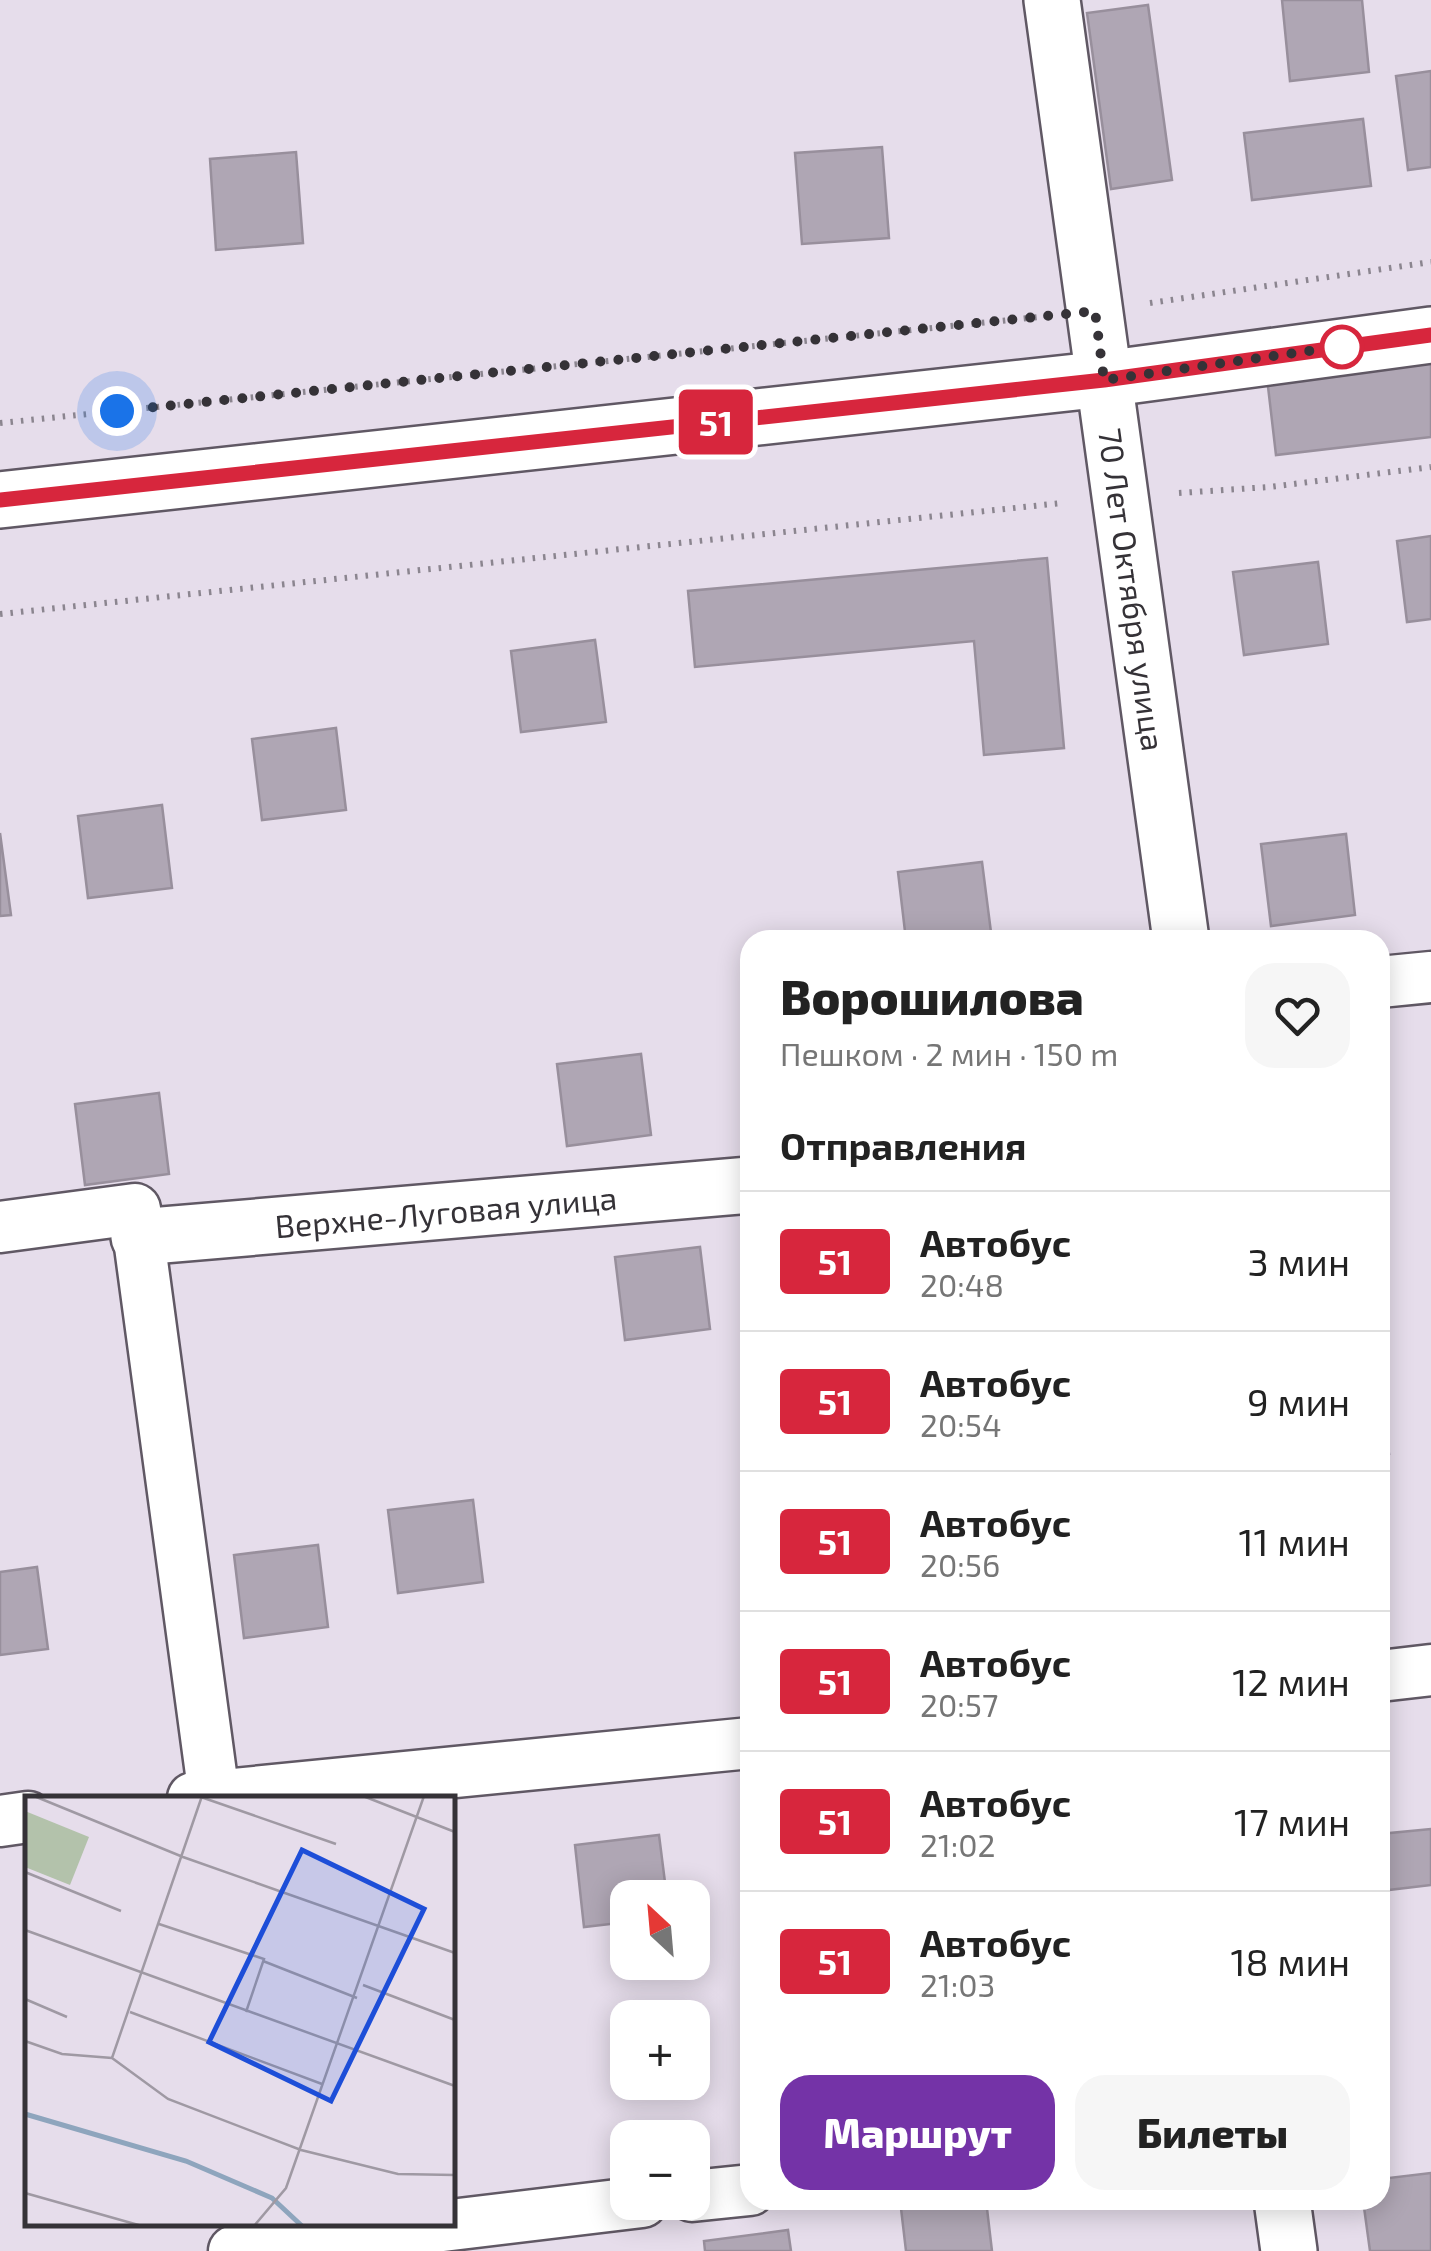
<!DOCTYPE html>
<html lang="ru">
<head>
<meta charset="utf-8">
<style>
	:root { --surface:#fff; --page:#f6f6f6; --text:#222; --muted:#767676; --line:#e0e0e0; --accent:#7433a7 }
	body { margin:0; font-family:"Exo 2",sans-serif; background:var(--page); color:var(--text); height:100vh; display:flex; flex-direction:column; font-size:38px; white-space:nowrap }
	* { box-sizing:border-box; margin:0 }
	p { font-size:32px; color:var(--muted) }
	.icon { flex:none; width:55px; height:55px; fill:none; stroke:currentColor; stroke-width:2; stroke-linecap:round; stroke-linejoin:round }
	.map { position:relative; flex:1; overflow:hidden }
	.drawer { position:absolute; left:740px; top:930px; width:650px; height:1280px; display:flex; flex-direction:column; background:var(--surface); border-radius:30px; box-shadow:0 5px 25px #0003 }
	.drawer>* { flex:none }
	.badge { padding:0 20px; border-radius:8px; font-size:35px; line-height:65px }
	.needle { width:65px; rotate:334deg }
	.controls { position:absolute; left:610px; top:1880px; display:grid; gap:20px }
	.controls a { display:grid; place-items:center; width:100px; height:100px; border-radius:20px; background:var(--surface); box-shadow:0 5px 25px #0003; font-size:50px }
	.you { position:absolute; width:50px; height:50px; margin:-25px; border:8px solid #fff; border-radius:50%; background:#1a73e8; box-shadow:0 0 0 15px #1a73e833 }
	.map>.badge { position:absolute; translate:-50% -50%; box-shadow:0 0 0 5px #fff }
	h2 { padding:0 40px; font-size:38px; line-height:90px }
	.round { display:grid; place-items:center; flex:none; width:105px; height:105px; border-radius:30px; background:var(--page) }
	.overview { display:flex; align-items:center; justify-content:space-between; height:170px; padding:0 40px }
	h1 { font-size:48px; font-weight:800; line-height:75px }
	.action { display:flex; gap:20px; margin-top:auto; padding:20px 40px }
	.action a { flex:1; height:115px; border-radius:30px; background:var(--accent); color:#fff; font-size:40px; font-weight:800; line-height:115px; text-align:center }
	.action a+a { background:var(--page); color:var(--text) }
	ul { padding:0; list-style:none }
	li { display:flex; align-items:center; gap:30px; height:140px; padding:0 40px; border-top:2px solid var(--line) }
	li div { flex:1 }
	li b { display:block; font-size:38px }
	li em { font-style:normal }
	li .badge { min-width:110px; font-weight:700; text-align:center }
	.map>svg:first-child { display:block }
	.building { fill:#afa6b4; stroke:#988f9c; stroke-width:2.5 }
	.lines { fill:none; stroke-linecap:round; stroke-linejoin:round }
	.street-casing { stroke:#605864; stroke-width:55 }
	.secondary-casing { stroke:#605864; stroke-width:60 }
	.path { stroke:#8b858f; stroke-width:6; stroke-dasharray:2.5 8; stroke-linecap:butt }
	.street { stroke:#fff; stroke-width:50 }
	.secondary { stroke:#fff; stroke-width:55 }
	.line-casing { stroke:#fff; stroke-width:22 }
	.line { stroke:#d7263d; stroke-width:15 }
	.walk { stroke:#353237; stroke-width:10; stroke-dasharray:0 18 }
	.stop-dot { fill:#fff; stroke:#d7263d; stroke-width:5 }
	.labels { text-anchor:middle; dominant-baseline:central; stroke-width:10; stroke-linejoin:round; paint-order:stroke }
	.street-label { font-size:32px; fill:#353237; stroke:#e6ddeb }
	.inset-river { fill:none; stroke:#8ea5bd; stroke-width:5 }
	.inset-road { fill:none; stroke:#9f99a3; stroke-width:2.5 }
	.view { fill:#1d4ed8; fill-opacity:0.15; stroke:#1d4ed8; stroke-width:5 }
	.inset-edge { fill:none; stroke:#353237; stroke-width:5 }
</style>
</head>
<body>
<div class="map">
<svg width="1431" height="2251" viewBox="0 0 1431 2251">
	<rect width="100%" height="100%" fill="#e6ddeb"/>
	<path class="building" d="M1282,0H1362L1369,72L1290,81Z
		M1148,5L1172,180L1111,189L1087,13Z
		M1431,71V167L1408,170L1396,76Z
		M1363,119L1371,186L1252,200L1244,133Z
		M882,147L889,238L802,244L795,153Z
		M296,152L303,243L216,250L210,159Z
		M1431,358V437L1276,455L1267,378Z
		M1431,536V619L1407,622L1397,541Z
		M1047,558L1064,748L984,755L974,641L695,667L688,591Z
		M1318,562L1328,644L1244,655L1233,572Z
		M595,640L606,722L521,732L511,651Z
		M336,728L346,810L262,820L252,739Z
		M162,805L172,888L88,898L78,816Z
		M0,833L11,915L0,916Z
		M1346,834L1355,915L1271,926L1261,844Z
		M982,862L992,940H906L898,872Z
		M641,1054L651,1135L567,1146L557,1064Z
		M159,1093L169,1174L85,1185L75,1104Z
		M700,1247L710,1329L625,1340L615,1257Z
		M1380,1385L1389,1454L1380,1455Z
		M473,1500L483,1582L398,1593L388,1510Z
		M318,1545L328,1627L244,1638L234,1555Z
		M37,1567L48,1649L0,1655V1572Z
		M1431,1829V1885L1380,1891V1834Z
		M659,1835L667,1898H628V1922L584,1927L575,1845Z
		M1431,2173V2251H1370L1363,2200H1380V2179Z
		M900,2200H986L992,2251H906Z
		M788,2230L791,2251H705L704,2241Z"/>
	<g class="lines">
		<defs>
			<path id="street" d="M1380,982L1431,977
				M0,1227L135,1209L214,1796
				M1380,1676L1431,1670
				M193,1798L750,1743
				M0,1821L28,1817
				M692,2196L750,2190
				M234,2251L642,2202"/>
			<g id="secondary">
				<path id="s1" d="M1052,0L1181,940"/>
				<path d="M0,500L1104,379L1431,335"/>
				<path id="s2" d="M139,1237L750,1185"/>
				<path d="M1282,2200L1289,2251"/>
			</g>
		</defs>
		<use href="#street" class="street-casing"/>
		<use href="#secondary" class="secondary-casing"/>
		<path class="path" d="M1150,303L1431,262
			M0,423L1039,317
			M1179,493L1269,487L1431,467
			M0,614L1062,503"/>
		<use href="#street" class="street"/>
		<use href="#secondary" class="secondary"/>
	</g>
	<g class="lines">
		<defs>
			<path id="line" d="M0,500L1104,380L1431,335"/>
		</defs>
		<use href="#line" class="line-casing"/>
		<use href="#line" class="line"/>
		<path class="walk" d="M117,411L1095,311L1104,380L1358,344L1342,347"/>
	</g>
	<circle class="stop-dot" cx="1342" cy="347" r="20"/>
	<g class="labels">
		<g class="street-label">
			<text stroke="none"><textPath href="#s1" startOffset="595">70 Лет Октября улица</textPath></text>
			<text stroke="none"><textPath href="#s2" startOffset="308">Верхне-Луговая улица</textPath></text>
		</g>
	</g>
	<g transform="translate(25 1796)">
		<rect width="430" height="430" fill="#e6ddeb"/>
		<path d="M0,15L64,41L45,89L0,71Z" fill="#b3c2ab"/>
		<path class="inset-river" d="M0,318L161,365L247,402L277,430"/>
		<path class="inset-road" d="M9,0L158,61L430,157M173,0L311,48M338,0L430,36M0,76L96,115M134,128L239,163L221,216M0,134L430,290M238,165L332,202M338,189L430,224M0,203L42,221M105,216L297,288M0,245L37,258L87,262L143,303L276,354L373,378L430,379M87,262L177,0M0,397L117,430M229,430L261,392L399,0"/>
		<path class="view" d="M277,54L399,113L306,305L184,246Z"/>
		<rect width="430" height="430" class="inset-edge"/>
	</g>
</svg>
<div class="controls">
<a><svg class="needle" viewBox="-14 -14 28 28"><path d="M0-13l5 13h-10z" fill="#e53935"/><path d="M0 13l5-13h-10z" fill="#767676"/></svg></a>
<a>+</a>
<a>−</a>
</div>
<div class="you" style="left:117px;top:411px"></div>
<b class="badge" style="left:716px;top:422px;background:#d7263d;color:#fff">51</b>
<section class="drawer">
<div class="overview"><div><h1>Ворошилова</h1><p>Пешком · 2 мин · 150 m</p></div><a class="round"><svg class="icon" aria-label="heart" viewBox="0 0 24 24"><path d="M12 20l-8-8c-3-5 5-10 8-4 3-6 11-1 8 4z"/></svg></a></div>
<h2>Отправления</h2>
<ul>
<li><span class="badge" style="background:#d7263d;color:#fff">51</span><div><b>Автобус</b><p>20:48</p></div><em>3 мин</em></li>
<li><span class="badge" style="background:#d7263d;color:#fff">51</span><div><b>Автобус</b><p>20:54</p></div><em>9 мин</em></li>
<li><span class="badge" style="background:#d7263d;color:#fff">51</span><div><b>Автобус</b><p>20:56</p></div><em>11 мин</em></li>
<li><span class="badge" style="background:#d7263d;color:#fff">51</span><div><b>Автобус</b><p>20:57</p></div><em>12 мин</em></li>
<li><span class="badge" style="background:#d7263d;color:#fff">51</span><div><b>Автобус</b><p>21:02</p></div><em>17 мин</em></li>
<li><span class="badge" style="background:#d7263d;color:#fff">51</span><div><b>Автобус</b><p>21:03</p></div><em>18 мин</em></li>
</ul>
<div class="action"><a>Маршрут</a><a>Билеты</a></div>
</section>
</div>
</body>
</html>
